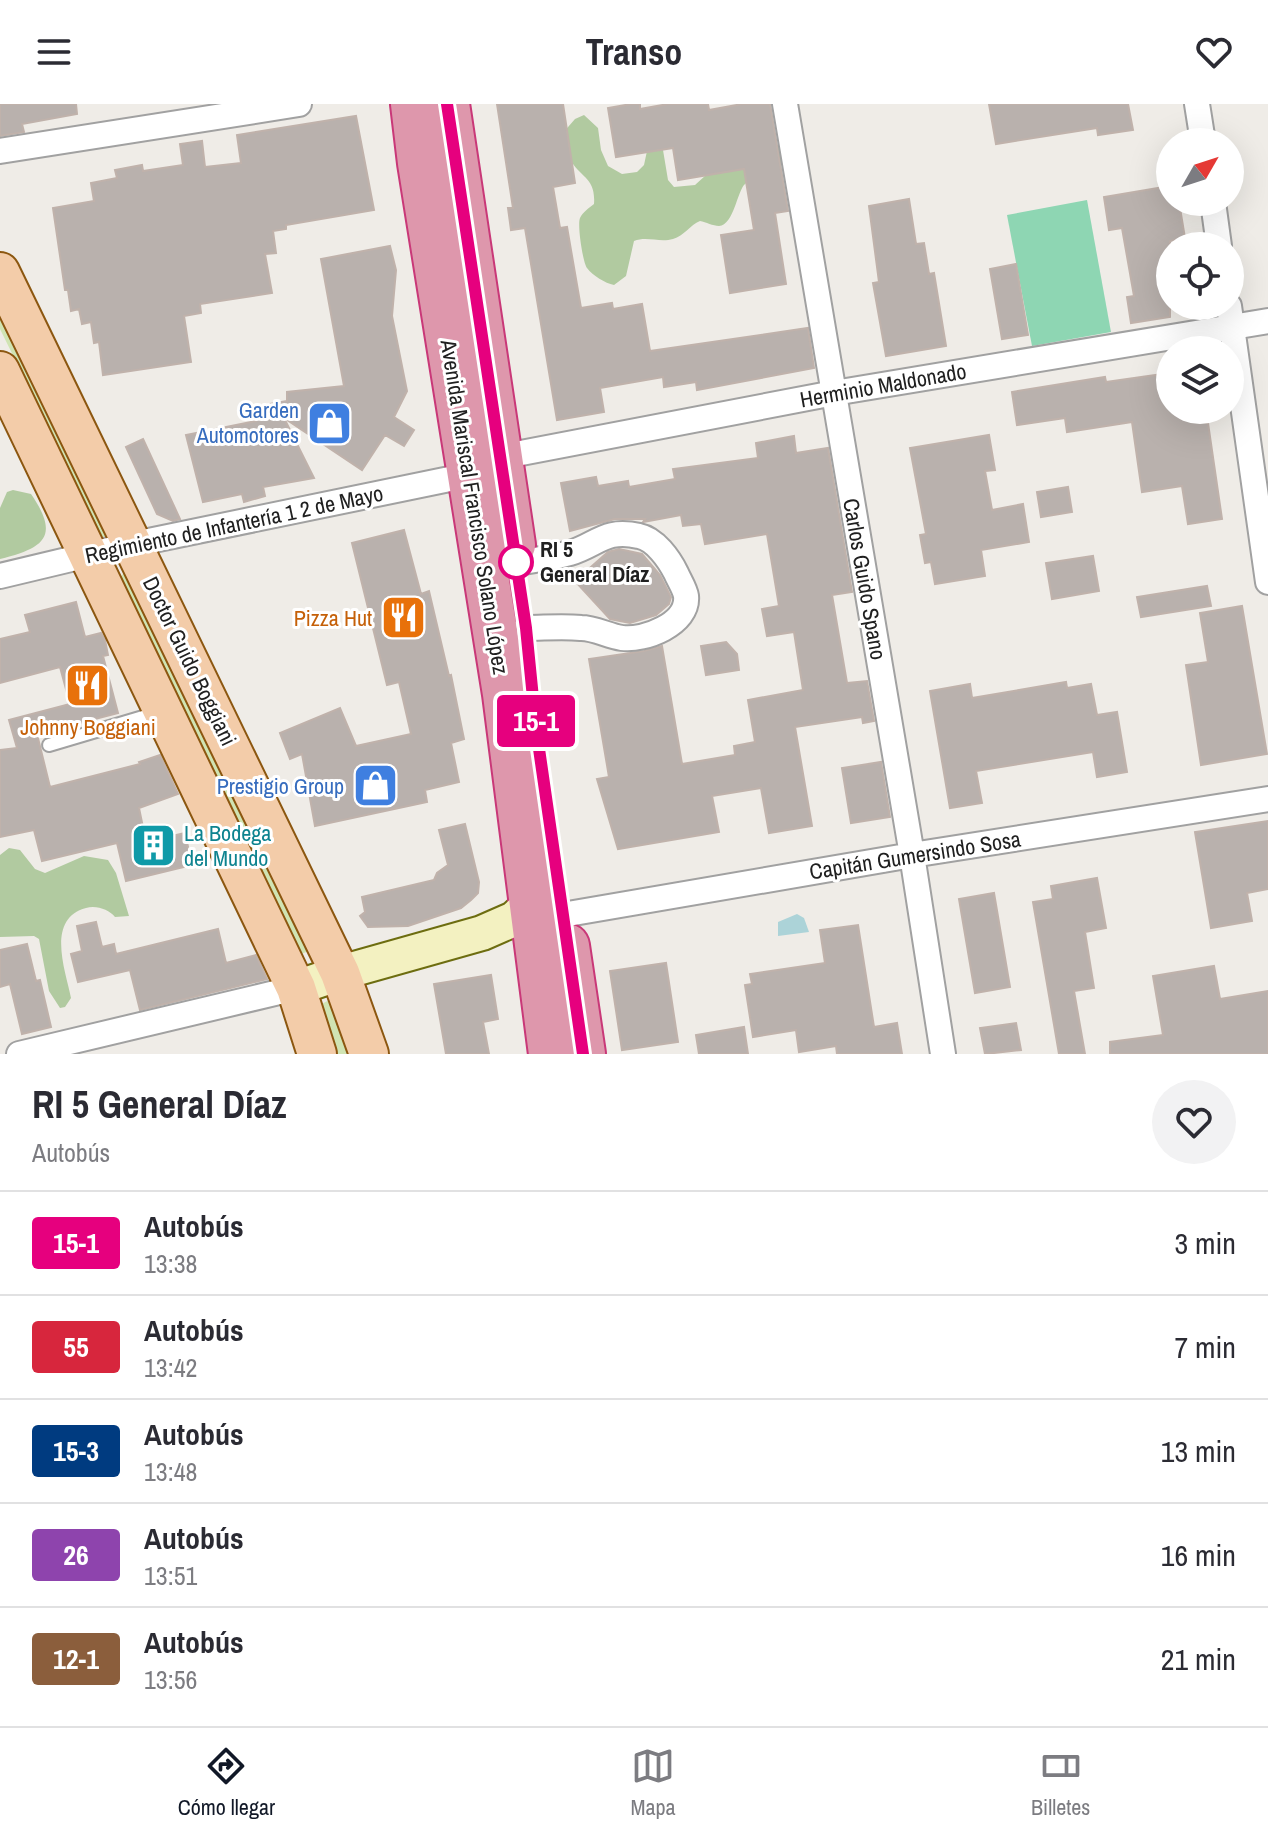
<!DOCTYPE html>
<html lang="es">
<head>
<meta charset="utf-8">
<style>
	:root { --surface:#fff; --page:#f2f2f3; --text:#2b2b33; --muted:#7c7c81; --line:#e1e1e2; --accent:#111827 }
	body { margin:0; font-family:"Archivo Narrow",sans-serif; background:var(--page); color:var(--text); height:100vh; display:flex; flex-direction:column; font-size:30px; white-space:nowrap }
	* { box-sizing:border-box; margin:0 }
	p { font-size:26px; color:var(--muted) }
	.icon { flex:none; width:44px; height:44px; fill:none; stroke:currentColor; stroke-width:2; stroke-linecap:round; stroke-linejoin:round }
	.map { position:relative; height:950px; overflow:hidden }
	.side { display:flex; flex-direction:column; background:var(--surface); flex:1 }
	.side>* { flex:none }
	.badge { padding:0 16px; border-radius:6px; font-size:28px; line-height:52px }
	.needle { width:52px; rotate:51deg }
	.tools { position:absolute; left:1156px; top:24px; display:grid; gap:16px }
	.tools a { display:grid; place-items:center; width:88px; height:88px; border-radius:50%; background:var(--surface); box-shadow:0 8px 32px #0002; font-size:40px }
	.map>.badge { position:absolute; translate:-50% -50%; box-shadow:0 0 0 4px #fff }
	.round { display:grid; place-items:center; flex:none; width:84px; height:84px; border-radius:42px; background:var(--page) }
	.overview { display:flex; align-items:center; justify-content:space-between; height:136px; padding:0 32px }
	h1 { font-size:38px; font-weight:700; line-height:60px }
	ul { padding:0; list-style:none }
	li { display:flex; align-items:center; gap:24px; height:104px; padding:0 32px; border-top:2px solid var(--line) }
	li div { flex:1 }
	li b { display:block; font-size:30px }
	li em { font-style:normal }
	li .badge { min-width:88px; font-weight:700; text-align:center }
	header { display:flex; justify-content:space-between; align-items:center; height:104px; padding:0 32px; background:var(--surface); font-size:36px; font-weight:700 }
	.dock { display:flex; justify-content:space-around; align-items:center; height:112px; border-top:2px solid var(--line); background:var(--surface); font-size:22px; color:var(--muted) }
	.dock a { display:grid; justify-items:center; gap:4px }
	.dock .on { color:var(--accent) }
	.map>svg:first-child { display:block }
	.grass { fill:#d0e4b3 }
	.forest { fill:#b1caa0 }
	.pitch { fill:#8ed6b3 }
	.water { fill:#acd3d8 }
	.building { fill:#b9b1ad; stroke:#c0b2ab; stroke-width:2 }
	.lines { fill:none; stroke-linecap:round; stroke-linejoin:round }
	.lane-casing { stroke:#a1a1a1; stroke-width:16 }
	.street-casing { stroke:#a1a1a1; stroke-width:28 }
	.secondary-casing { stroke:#6d6d10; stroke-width:38 }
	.primary-casing { stroke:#8c5710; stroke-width:42 }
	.highway-casing { stroke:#c93878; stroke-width:48 }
	.lane { stroke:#fff; stroke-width:12 }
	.street { stroke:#fff; stroke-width:24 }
	.secondary { stroke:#f3f1c1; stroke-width:34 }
	.primary { stroke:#f3cca9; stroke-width:38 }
	.highway { stroke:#de97ac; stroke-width:44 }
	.line-casing { stroke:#fff; stroke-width:18 }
	.line { stroke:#e6007e; stroke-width:12 }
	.stop-dot { fill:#fff; stroke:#e6007e; stroke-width:4 }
	.labels { text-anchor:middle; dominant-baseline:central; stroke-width:6; stroke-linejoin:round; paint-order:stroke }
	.street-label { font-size:22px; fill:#202020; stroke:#fff }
	.shop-label { font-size:22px; fill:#366cbe; stroke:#fff; text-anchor:end }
	.stop-label { font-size:22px; font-weight:bold; fill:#202020; stroke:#fff; text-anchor:start }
	.food-label { font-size:22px; fill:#c56008; stroke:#fff; text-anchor:end }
	.culture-label { font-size:22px; fill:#0d838f; stroke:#fff; text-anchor:start }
</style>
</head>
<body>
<header><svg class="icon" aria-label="menu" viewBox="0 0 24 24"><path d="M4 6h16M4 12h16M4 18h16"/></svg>Transo<svg class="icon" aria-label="heart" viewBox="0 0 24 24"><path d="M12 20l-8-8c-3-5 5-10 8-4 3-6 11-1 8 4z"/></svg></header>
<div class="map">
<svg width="1268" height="950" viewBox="0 0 1268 950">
	<rect width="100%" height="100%" fill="#efece7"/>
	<path class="grass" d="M0,177L121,426L104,436L0,225Z
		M126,465L309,847L301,850L294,846L121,473Z
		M331,895L354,950H331L318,902Z"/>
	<path class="forest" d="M584,11L598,24L601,46L608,62L622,70L637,68L644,61L647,47L659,42L663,46L668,76L674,83L695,81L706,71L773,39C783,42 785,49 785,59C771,69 761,66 745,80C737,87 734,121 719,122C713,122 706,118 700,117C690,121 684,132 673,135C660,139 647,132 634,137L626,172L614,181C605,179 593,172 587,164C583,159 577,121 580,114C583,108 589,104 594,100C596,73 580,74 570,55C566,48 564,38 562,30L575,15Z
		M13,386L31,390C60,432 45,444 0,455V404L7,388Z
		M9,744L20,746L35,765L45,769L84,752L108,756L116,769L129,812L115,813C109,806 97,801 86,804C45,815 66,868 71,894L65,903L60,904L49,887L39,835L34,832L0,833V751Z"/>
	<path class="pitch" d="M1087,96L1111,228L1032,242L1007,111Z"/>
	<path class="water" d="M797,810L804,814L809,828L778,832V818Z"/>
	<path class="building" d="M0,0H76L77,10L22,20L24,28L0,32Z
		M497,0H563L575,79L553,83L560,124L567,123L581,204L612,199L613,205L642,200L650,247L808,224L814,264L697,286L696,278L664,283L663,273L600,284L604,308L557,316L525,124L511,126L508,104H513Z
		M631,0H640V5L668,0H708L709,6L742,0H770L788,107L775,109L786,180L730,189L721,131L754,126L744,65L678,76L673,44L616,53L608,4Z
		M989,0H1128L1133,26L1098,31L1097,24L996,40Z
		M356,12L374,106L286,121V125L273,127L276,149L265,150L272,189L200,200L201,209L184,212L191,258L103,271L99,238L94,239L91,218L82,220L79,205L71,207L68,186H65L53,104L94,97L91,79L117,74L115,66L142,61L143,67L183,61L180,40L202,37L205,63L241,59L237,31Z
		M1170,82V98H1179L1185,134L1170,137V213L1131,219L1127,193L1134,192L1122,124L1109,126L1104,93Z
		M909,95L916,140L924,139L929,170L934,169L946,242L886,252L873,179L879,178L869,102Z
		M390,142L396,166L392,212L407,287L394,313L414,326L404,342L385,331L362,366L284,314L314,374L263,383L265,392L244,398L242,390L203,398L186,331L256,317L253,303L287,297V288L344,282L321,155Z
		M1016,160L1028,231L1002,235L990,165Z
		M1170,269V306H1203L1205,319H1208L1222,415L1188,420L1182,382L1142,388L1132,318L1067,328L1065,314L1017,321L1012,288L1105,273L1106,278Z
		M989,331L995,366L985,367L992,406L1023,400L1029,438L981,446L985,472L935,480L931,458L925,459L920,431L926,430L910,344Z
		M794,332L796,349L828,344L852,488L832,491L847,579L867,577L874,617L863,619L862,613L795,623L812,722L769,729L761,684L712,692L719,728L618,745L597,675L609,673L589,555L644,547L662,542L682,660L735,651L734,642L755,638L748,596L803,586L794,528L767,532L762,505L779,502L767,430L705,440L701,420L683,422L681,411L643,418L645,415H615L570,427L561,379L596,373L598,382L628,377L629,383L675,375L673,365L758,354L756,339Z
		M143,335L180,415L173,417L157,410L126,343Z
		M1068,383L1072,408L1041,413L1037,388Z
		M404,426L421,490L429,487L449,572L451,571L464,635L451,639L459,678L425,686L427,698L315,722L302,650L290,655L280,629L340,604L356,642L411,630L399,578L387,581L352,439Z
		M619,445L642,450L660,471L671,493L669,500L656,511L630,519L610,515L575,477L608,448Z
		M1093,452L1099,487L1052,495L1046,459Z
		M1207,482L1211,502L1141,513L1137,493Z
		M76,498L85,533L101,529L105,536L108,551L103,552L118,609L37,630L50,683L140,660L139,658L160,651L178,690L139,704L146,738L185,729L192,761L126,777L117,739L42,757L34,726L0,733V646L17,644L9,616L70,600L60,563L0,579V535L30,528L25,511Z
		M1242,502L1267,650L1201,661L1186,561L1208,558L1200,509Z
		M726,538L737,550L739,566L706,571L701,542Z
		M1066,578L1067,584L1091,580L1097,611L1117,608L1127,668L1097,673L1093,648L976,667L982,699L950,704L930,587L970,580L972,594Z
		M881,658L890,713L851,719L842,664Z
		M1268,717V785L1247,789L1252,817L1211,824L1195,728Z
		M465,720L479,778L478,789L471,796L461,804L408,822L368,823L360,812L365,808L362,793L434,776L437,769L448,761L439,726Z
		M1097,774L1106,824L1085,828L1094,884L1074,887L1085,950H1059L1033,798L1053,795L1051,782Z
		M994,789L1010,883L975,889L959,795Z
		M96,818L102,843L114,840L116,850L218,825L226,859L256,851L267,875L140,906L130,866L78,878L71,850L82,847L77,822Z
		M858,821L874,923L897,919L902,950H837L836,942L799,948L796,926L753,933L745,881L752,880L750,870L825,859L820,826Z
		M27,840L36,877L40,876L51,923L22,930L10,880L0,883V846Z
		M666,859L678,938L622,946L610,867Z
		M1214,862L1220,895L1268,887V950H1110V938L1163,931L1153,872Z
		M491,871L498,915L483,918L489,950H446L434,880Z
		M1016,919L1021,946L985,950L980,924Z
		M744,923L748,950H699L696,931Z"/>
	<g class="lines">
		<defs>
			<path id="lane" d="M49,641L160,608"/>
			<path id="street" d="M785,0L912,751L943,950
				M1197,0L1203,38
				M0,47L299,0
				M1213,98L1219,142
				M1229,202L1268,478
				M500,353L834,289L1268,217
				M516,459C534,456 552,454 570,449C597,441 605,424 639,432C655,435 669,455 676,469C679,476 685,485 686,492C689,520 644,537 622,534C608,532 595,524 581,524C562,522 544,524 526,524
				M0,472L134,440L469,371
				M562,811L912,751L1268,695
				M19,950L296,884"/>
			<path id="secondary" d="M296,884L340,869L482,829L514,815L532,798"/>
			<path id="primary" d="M0,168L340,869L369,950
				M0,267L296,884L317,950"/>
			<path id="highway" d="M413,0L420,59L505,590L551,950
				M447,0L513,441
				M567,842L583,950"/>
		</defs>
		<use href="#lane" class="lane-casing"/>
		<use href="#street" class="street-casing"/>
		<use href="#secondary" class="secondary-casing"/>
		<use href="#primary" class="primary-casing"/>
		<use href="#highway" class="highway-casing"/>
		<use href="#lane" class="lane"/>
		<use href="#street" class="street"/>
		<use href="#secondary" class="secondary"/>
		<use href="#primary" class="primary"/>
		<use href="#highway" class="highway"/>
	</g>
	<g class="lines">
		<defs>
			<path id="line" d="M447,0L526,524L536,624L583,950"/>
		</defs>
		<use href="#line" class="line-casing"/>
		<use href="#line" class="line"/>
	</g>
	<defs>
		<symbol id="shop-square" viewBox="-11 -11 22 22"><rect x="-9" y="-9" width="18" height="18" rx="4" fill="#3f7fe0" stroke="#fff"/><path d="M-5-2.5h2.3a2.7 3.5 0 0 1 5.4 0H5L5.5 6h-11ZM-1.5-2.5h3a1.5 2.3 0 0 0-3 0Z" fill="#fff"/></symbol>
		<symbol id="restaurant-square" viewBox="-11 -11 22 22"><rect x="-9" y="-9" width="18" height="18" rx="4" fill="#e8710a" stroke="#fff"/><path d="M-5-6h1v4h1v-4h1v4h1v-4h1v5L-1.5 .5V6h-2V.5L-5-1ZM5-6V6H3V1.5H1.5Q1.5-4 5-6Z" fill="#fff"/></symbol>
		<symbol id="building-square" viewBox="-11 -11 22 22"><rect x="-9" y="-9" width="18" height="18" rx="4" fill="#0f9aa8" stroke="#fff"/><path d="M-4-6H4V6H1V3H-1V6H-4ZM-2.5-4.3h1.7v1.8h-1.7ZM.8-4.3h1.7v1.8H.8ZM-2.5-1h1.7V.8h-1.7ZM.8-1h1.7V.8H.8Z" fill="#fff"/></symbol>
	</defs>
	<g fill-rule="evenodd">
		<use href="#shop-square" x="304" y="294" width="51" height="51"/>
		<use href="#restaurant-square" x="378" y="488" width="51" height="51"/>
		<use href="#restaurant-square" x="62" y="556" width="51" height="51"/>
		<use href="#shop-square" x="350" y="656" width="51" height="51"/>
		<use href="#building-square" x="128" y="716" width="51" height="51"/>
	</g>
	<circle class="stop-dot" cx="516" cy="458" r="16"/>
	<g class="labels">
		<g class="street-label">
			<text transform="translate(883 281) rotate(-10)">Herminio Maldonado</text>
			<text transform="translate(475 403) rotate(81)">Avenida Mariscal Francisco Solano López</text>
			<text transform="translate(234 420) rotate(-12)">Regimiento de Infantería 1 2 de Mayo</text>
			<text transform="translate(865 475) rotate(80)">Carlos Guido Spano</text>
			<text transform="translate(190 557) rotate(64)">Doctor Guido Boggiani</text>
			<text transform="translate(915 751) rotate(-9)">Capitán Gumersindo Sosa</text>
		</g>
		<g class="shop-label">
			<text x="299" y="306">Garden<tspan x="299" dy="25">Automotores</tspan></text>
			<text x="344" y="682">Prestigio Group</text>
		</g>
		<g class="stop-label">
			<text x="540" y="445">RI 5<tspan x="540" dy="25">General Díaz</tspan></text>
		</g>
		<g class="food-label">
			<text x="372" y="514">Pizza Hut</text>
			<text x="88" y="623" text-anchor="middle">Johnny Boggiani</text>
		</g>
		<g class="culture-label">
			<text x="184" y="729">La Bodega<tspan x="184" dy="25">del Mundo</tspan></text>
		</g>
	</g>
</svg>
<div class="tools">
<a><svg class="needle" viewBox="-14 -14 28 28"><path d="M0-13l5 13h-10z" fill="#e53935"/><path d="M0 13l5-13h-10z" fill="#7c7c81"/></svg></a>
<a><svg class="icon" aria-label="locate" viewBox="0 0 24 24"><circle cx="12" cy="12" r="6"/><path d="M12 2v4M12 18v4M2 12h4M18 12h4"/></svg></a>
<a><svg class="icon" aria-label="layers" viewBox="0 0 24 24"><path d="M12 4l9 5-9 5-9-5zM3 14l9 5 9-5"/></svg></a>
</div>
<b class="badge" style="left:536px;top:617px;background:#e6007e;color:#fff">15-1</b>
</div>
<section class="side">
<div class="overview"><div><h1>RI 5 General Díaz</h1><p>Autobús</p></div><a class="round"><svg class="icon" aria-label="heart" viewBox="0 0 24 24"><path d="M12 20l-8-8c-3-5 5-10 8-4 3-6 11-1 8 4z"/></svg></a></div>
<ul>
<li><span class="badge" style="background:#e6007e;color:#fff">15-1</span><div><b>Autobús</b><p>13:38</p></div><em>3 min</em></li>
<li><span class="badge" style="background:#d7263d;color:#fff">55</span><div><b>Autobús</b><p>13:42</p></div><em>7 min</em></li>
<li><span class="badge" style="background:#003b80;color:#fff">15-3</span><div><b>Autobús</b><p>13:48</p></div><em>13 min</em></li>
<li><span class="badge" style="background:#8e44ad;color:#fff">26</span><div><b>Autobús</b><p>13:51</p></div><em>16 min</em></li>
<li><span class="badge" style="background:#8b5e3c;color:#fff">12-1</span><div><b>Autobús</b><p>13:56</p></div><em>21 min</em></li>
</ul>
</section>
<nav class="dock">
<a class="on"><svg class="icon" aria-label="directions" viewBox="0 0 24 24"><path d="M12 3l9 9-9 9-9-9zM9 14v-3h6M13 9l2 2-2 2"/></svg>Cómo llegar</a>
<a><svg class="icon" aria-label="map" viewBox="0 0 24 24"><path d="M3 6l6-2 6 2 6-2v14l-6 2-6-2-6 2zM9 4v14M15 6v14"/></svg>Mapa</a>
<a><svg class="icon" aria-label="tickets" viewBox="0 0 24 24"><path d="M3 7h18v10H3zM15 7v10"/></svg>Billetes</a>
</nav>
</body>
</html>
